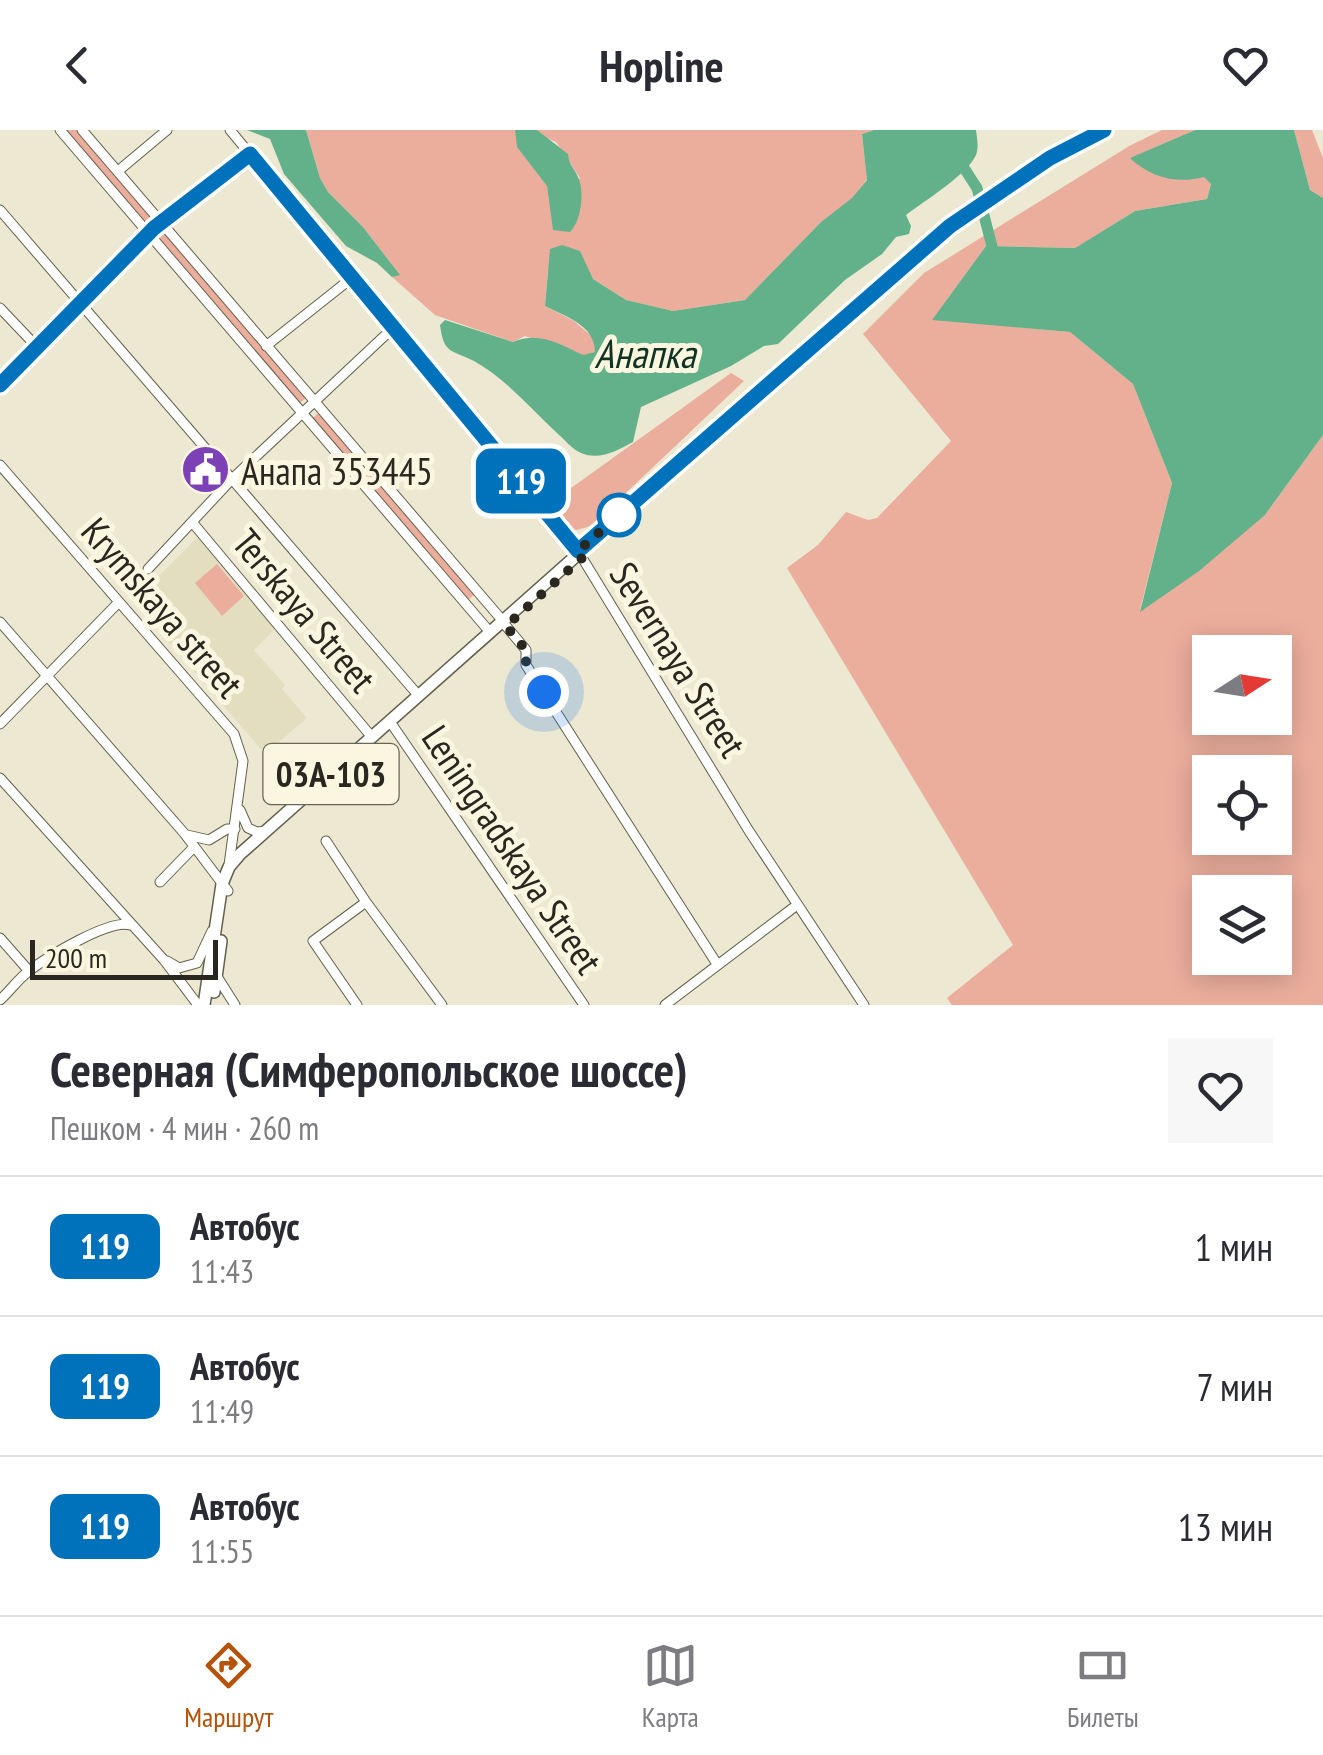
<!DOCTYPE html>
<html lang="ru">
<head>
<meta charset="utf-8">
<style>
	:root { --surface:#fff; --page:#f7f7f7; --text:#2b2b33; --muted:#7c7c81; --line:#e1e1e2; --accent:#b45309 }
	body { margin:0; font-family:"PT Sans Narrow",sans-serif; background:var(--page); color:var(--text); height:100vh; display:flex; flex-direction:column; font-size:38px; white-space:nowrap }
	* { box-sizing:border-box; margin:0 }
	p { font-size:32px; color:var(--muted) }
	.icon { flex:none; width:55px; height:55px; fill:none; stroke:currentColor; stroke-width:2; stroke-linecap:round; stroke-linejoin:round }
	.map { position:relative; height:875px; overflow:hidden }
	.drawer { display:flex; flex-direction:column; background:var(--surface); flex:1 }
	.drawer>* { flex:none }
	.badge { padding:0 20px; border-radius:15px; font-size:35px; line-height:65px }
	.needle { width:65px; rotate:78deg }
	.tools { position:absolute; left:1192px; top:505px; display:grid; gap:20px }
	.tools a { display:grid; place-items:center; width:100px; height:100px; border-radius:0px; background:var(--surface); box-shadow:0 5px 25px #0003; font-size:50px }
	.scale { position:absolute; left:30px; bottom:25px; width:188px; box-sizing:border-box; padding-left:10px; border:5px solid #29271f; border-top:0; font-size:28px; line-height:35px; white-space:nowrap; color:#29271f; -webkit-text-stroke:8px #faf6df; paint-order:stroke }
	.you { position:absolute; width:50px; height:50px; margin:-25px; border:8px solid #fff; border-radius:50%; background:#1a73e8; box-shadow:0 0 0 15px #1a73e833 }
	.map>.badge { position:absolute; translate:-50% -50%; box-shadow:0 0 0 5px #fff }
	.round { display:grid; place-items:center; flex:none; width:105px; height:105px; border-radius:0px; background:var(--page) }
	.headline { display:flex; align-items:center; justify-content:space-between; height:170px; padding:0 50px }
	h1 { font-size:48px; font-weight:700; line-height:75px }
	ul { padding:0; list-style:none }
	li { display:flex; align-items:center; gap:30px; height:140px; padding:0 50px; border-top:2px solid var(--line) }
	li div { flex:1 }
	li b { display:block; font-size:38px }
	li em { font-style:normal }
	li .badge { min-width:110px; font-weight:700; text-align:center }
	header { display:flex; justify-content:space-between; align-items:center; height:130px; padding:0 50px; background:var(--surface); font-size:45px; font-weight:700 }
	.menu { display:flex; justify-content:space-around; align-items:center; height:140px; border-top:2px solid var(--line); background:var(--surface); font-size:28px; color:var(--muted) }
	.menu a { display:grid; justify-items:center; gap:5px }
	.menu .current { color:var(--accent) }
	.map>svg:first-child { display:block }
	.built { fill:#e3dec0 }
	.green { fill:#ebae9c; fill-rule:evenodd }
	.water { fill:#63b18a }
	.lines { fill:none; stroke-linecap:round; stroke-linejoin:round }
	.river { stroke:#63b18a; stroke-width:11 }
	.minor-casing { stroke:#63604c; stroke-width:11 }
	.major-casing { stroke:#63604c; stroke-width:14 }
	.minor { stroke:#fff; stroke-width:9 }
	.major { stroke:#fff; stroke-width:11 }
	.line-casing { stroke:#fff; stroke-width:22 }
	.line { stroke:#0072bc; stroke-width:15 }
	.walk { stroke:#29271f; stroke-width:10; stroke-dasharray:0 18 }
	.stop-dot { fill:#fff; stroke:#0072bc; stroke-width:5 }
	.labels { text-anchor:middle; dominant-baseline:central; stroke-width:10; stroke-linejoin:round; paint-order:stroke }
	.shield { fill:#faf6df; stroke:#686559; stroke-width:2.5 }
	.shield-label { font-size:35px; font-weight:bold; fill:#29271f }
	.poi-label { font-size:38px; fill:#29271f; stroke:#faf6df; text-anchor:start }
	.street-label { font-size:38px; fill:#29271f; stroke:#faf6df }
	.water-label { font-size:40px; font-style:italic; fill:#103323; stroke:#faf6df }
</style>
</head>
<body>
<header><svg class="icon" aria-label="back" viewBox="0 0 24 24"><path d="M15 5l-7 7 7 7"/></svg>Hopline<svg class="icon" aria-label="heart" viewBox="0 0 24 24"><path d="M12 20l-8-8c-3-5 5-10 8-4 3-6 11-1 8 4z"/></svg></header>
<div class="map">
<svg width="1323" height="875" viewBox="0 0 1323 875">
	<rect width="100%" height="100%" fill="#ece8d2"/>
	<path class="built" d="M200,405L278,496L254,520L285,555L282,559L307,588L265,624L134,471Z"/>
	<path class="green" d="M65,0H78L155,90L148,96Z
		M306,0H515L518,17L547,56L552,89L580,48L556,12L539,5L537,0H874L862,4L867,49L853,68L821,92L745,170L673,181L626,170L593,149L585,137L548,140L545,176L574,191L595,209V222L583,226L525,206L513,212L435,185L392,147L399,144L363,97L328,62L320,48Z
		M1162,0H1195L1131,28L1204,46L1211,54L1207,69L1135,81L1075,118L986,116L933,189L1070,202L1133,254L1172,353L1140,480L1265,385L1323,305V875H952L947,868L1013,815L787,438L818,415L846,382L868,390L877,388L951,311L863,204L924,143L1131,15ZM1210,522H1275V588H1210ZM1210,642H1275V708H1210ZM1210,762H1275V828H1210Z
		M1294,0H1312L1323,28V68L1310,60Z
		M164,100L307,267L300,273L157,105Z
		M731,243L744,251L591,396L573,401L548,366H560Z
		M320,282L476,463L467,471L311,289Z
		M217,434L244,466L222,486L195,453Z"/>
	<path class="water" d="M247,0H306L320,48L328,62L363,97L400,145L392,147L377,133L346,116L284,44L270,9Z
		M515,0H537L568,24C569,36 574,37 578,47C585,61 581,92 570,102L553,100L547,56L517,17Z
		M874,0H976C977,8 979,17 976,25C967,45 924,71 906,85L911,96L909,104L896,107L882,124L845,150L778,214L764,216L731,236L641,277L633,312C618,320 600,331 581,323C572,319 565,310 557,303C531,279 505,248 474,231C450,219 444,224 440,195L445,190L513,212C539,201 559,214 583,225L595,222C595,195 566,187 545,176L550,119L562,115L580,121L593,149L626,170L673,181L745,170L821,92L852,68L867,50L862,4Z
		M1195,0H1294L1310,60L1323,68V305L1265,385L1199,441L1140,482L1172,353L1133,254L1070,202L932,190L986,116L1075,118L1135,81L1207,69L1211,54L1204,47C1177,54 1151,48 1130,28Z"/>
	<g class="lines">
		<path class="river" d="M948,0L964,38L977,58L995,128"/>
		<defs>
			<path id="minor" d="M60,0L489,501
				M82,0L502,490
				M230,0L578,421L749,701L864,875
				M118,41L167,0
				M0,80L418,565
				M0,178L38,218
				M266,216L353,147
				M0,255L154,98L250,24
				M0,335L234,604L243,631L229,735
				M192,392L371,606
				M148,439L232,349L394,197
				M0,492L184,703L228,761
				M506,496L526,520V535L717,834
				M0,594L118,473
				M393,596L584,875
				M0,648L164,830L198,875
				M240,680L248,698L257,702L266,701
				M187,705L209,710L227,699H235
				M326,711L366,772L442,875
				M160,752L193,718
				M0,808L29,841
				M167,831L179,838L197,833L212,801
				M216,845L235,875
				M0,870C10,861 18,849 29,841C47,827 109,789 130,795
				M357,875L313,811L366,772
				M665,875L797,775"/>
			<path id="major" d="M214,862L221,811
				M204,875L222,754L229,737L240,724L930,112C984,68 1042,30 1104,0"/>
		</defs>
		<use href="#minor" class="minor-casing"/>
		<use href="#major" class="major-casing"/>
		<use href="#minor" class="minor"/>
		<use href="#major" class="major"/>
	</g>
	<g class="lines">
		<defs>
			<path id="line" d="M0,255L154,98L250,24L578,421L950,96L1050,28L1104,0"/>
		</defs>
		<use href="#line" class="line-casing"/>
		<use href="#line" class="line"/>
		<path class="walk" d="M544,562L526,535V520L506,496L582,428L578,421L619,385"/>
	</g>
	<defs>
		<symbol id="civic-disc" viewBox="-11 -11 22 22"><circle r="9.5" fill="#7c41b7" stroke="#faf6df"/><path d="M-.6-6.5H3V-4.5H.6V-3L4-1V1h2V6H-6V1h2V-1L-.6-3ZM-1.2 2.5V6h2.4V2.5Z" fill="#fff"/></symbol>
	</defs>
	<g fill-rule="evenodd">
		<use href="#civic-disc" x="178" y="312" width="55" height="55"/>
	</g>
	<circle class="stop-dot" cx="619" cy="385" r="20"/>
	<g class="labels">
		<rect class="shield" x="263.5" y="614" width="135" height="60" rx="8"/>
		<g class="shield-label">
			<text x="331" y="644">03А-103</text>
		</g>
		<g class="poi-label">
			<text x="241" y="340">Анапа 353445</text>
		</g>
		<g class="street-label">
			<text transform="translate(163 477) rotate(49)">Krymskaya street</text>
			<text transform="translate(305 480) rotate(50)">Terskaya Street</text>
			<text transform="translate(679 529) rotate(58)">Severnaya Street</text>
			<text transform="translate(513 719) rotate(56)">Leningradskaya Street</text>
		</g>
		<g class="water-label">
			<text x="645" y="223">Анапка</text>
		</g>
	</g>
</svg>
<div class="tools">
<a><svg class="needle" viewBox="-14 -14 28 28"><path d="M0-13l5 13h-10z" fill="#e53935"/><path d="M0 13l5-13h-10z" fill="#7c7c81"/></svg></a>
<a><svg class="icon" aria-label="locate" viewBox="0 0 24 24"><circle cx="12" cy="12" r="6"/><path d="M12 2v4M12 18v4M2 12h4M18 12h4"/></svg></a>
<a><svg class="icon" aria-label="layers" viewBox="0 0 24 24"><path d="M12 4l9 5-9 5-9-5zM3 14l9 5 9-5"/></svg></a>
</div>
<div class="scale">200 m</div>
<div class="you" style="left:544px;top:562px"></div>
<b class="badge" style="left:521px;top:351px;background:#0072bc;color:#fff">119</b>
</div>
<section class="drawer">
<div class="headline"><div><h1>Северная (Симферопольское шоссе)</h1><p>Пешком · 4 мин · 260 m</p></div><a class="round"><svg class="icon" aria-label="heart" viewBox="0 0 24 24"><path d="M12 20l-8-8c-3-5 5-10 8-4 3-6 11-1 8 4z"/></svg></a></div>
<ul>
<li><span class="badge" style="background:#0072bc;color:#fff">119</span><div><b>Автобус</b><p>11:43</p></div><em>1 мин</em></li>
<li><span class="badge" style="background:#0072bc;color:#fff">119</span><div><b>Автобус</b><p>11:49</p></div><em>7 мин</em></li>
<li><span class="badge" style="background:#0072bc;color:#fff">119</span><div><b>Автобус</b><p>11:55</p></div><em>13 мин</em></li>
</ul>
</section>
<nav class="menu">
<a class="current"><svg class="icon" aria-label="directions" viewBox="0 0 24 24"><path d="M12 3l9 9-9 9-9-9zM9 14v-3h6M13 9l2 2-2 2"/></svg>Маршрут</a>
<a><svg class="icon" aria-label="map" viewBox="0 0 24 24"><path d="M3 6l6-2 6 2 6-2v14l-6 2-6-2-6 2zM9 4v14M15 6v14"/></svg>Карта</a>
<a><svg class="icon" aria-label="tickets" viewBox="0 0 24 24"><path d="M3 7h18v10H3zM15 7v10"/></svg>Билеты</a>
</nav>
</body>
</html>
